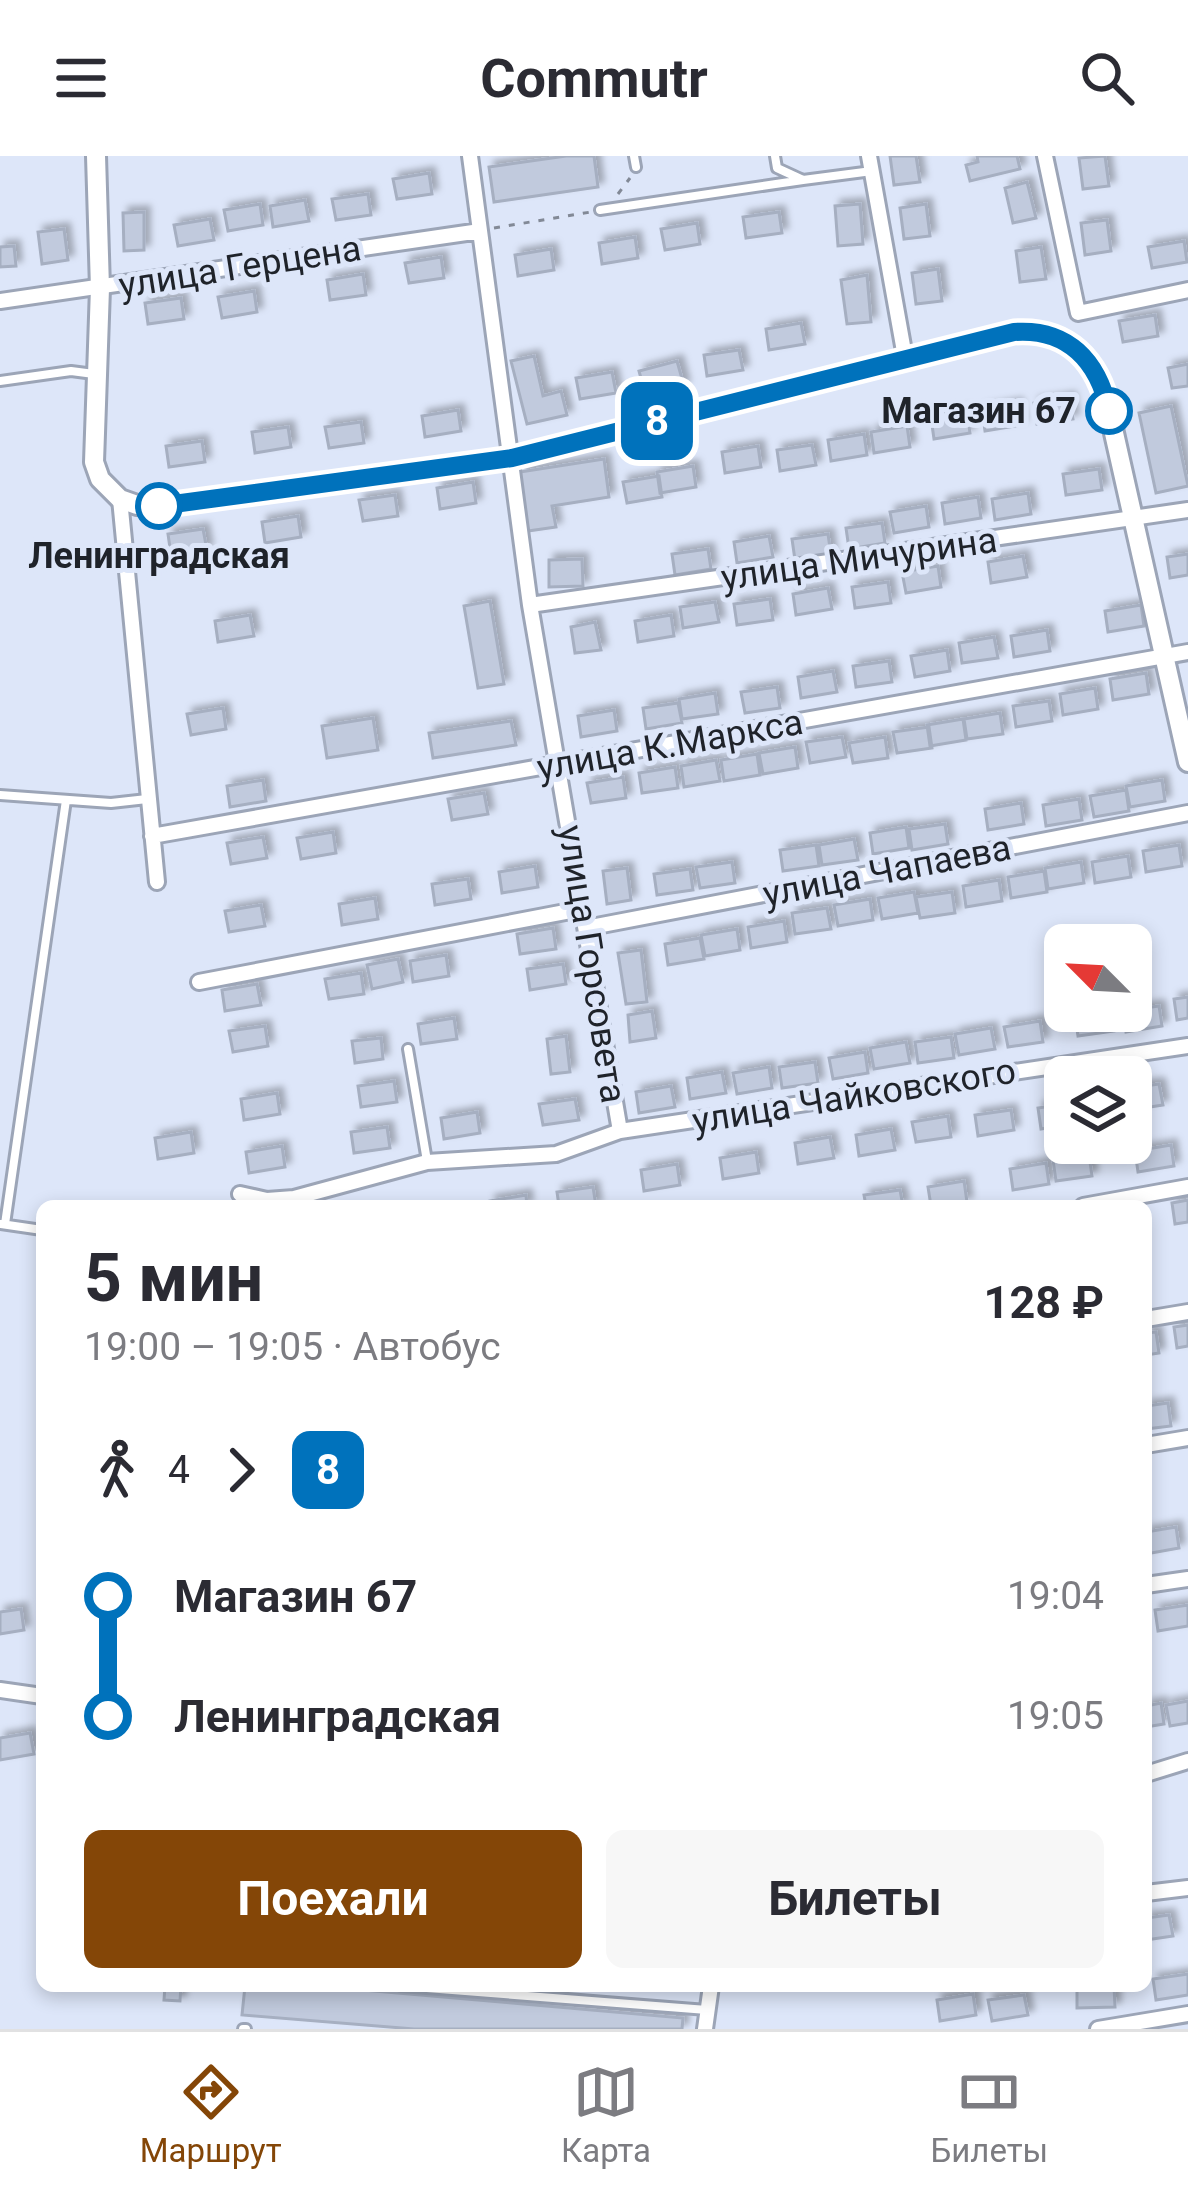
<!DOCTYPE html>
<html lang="ru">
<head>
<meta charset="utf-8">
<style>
	:root { --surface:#fff; --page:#f7f7f7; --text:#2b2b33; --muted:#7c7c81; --line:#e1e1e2; --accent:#844607 }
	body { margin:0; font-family:Roboto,sans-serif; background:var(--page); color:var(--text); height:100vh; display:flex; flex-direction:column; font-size:45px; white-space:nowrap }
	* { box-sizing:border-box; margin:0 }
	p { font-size:39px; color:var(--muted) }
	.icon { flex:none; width:66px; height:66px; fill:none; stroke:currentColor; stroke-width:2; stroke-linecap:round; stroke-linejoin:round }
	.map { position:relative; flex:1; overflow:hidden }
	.details { position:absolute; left:36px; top:1044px; width:1116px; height:792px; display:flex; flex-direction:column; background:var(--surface); border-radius:18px; box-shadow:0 6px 18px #0003 }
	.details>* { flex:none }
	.badge { padding:0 24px; border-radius:18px; font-size:42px; line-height:78px }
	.needle { width:78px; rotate:294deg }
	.controls { position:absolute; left:1044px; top:768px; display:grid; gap:24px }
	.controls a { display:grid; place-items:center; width:108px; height:108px; border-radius:18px; background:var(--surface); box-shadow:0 6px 18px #0003; font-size:60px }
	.map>.badge { position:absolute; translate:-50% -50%; box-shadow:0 0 0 6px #fff }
	.legs { display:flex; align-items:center; gap:18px; height:132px; padding:0 48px; font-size:39px }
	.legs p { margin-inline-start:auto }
	.head { display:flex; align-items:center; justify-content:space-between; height:204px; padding:0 48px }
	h1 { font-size:66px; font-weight:700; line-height:90px }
	.button { display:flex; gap:24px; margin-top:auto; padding:24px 48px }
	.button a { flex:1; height:138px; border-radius:18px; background:var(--accent); color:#fff; font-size:48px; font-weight:700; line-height:138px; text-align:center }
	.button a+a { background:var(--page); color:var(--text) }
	ul { padding:0 48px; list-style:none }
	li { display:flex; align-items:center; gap:42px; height:120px; font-size:45px }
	li i { display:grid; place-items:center; width:18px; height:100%; margin:0 15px; background:currentColor }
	li i::after { content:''; width:30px; height:30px; margin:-15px; border:9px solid; border-radius:50%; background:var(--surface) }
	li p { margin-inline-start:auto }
	li:first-child i { background:linear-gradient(#0000 50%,currentColor 0) }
	li:last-child i { background:linear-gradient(currentColor 50%,#0000 0) }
	header { display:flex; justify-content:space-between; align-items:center; height:156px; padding:0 48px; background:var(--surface); font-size:54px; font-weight:700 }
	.tab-bar { display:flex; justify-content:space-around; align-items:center; height:168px; border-top:3px solid var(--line); background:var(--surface); font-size:33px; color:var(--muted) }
	.tab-bar a { display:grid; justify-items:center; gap:6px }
	.tab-bar .on { color:var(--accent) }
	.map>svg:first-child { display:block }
	.building { fill:#c1cadd; stroke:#a6afc1; stroke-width:3; filter:url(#shadow) }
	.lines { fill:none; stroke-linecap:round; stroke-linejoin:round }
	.lane-casing { stroke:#9ca5b7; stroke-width:14 }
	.street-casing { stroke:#9ca5b7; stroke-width:20 }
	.secondary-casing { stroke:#9ca5b7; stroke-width:24 }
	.path { stroke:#828996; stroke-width:3; stroke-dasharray:6 9; stroke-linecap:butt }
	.lane { stroke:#fff; stroke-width:8 }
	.street { stroke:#fff; stroke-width:14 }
	.secondary { stroke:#fff; stroke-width:18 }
	.line-1-casing { stroke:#fff; stroke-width:27 }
	.line-1 { stroke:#0072bc; stroke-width:18 }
	.stop-1-dot { fill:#fff; stroke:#0072bc; stroke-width:6 }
	.labels { text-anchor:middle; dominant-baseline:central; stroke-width:10; stroke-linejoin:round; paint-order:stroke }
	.street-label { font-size:36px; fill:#1f232a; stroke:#dde6f9 }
	.stop-label { font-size:36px; font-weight:bold; fill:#1f232a; stroke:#dde6f9; text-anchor:end }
</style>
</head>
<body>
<header><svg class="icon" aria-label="menu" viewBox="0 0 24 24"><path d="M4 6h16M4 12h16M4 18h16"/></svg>Commutr<svg class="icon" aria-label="search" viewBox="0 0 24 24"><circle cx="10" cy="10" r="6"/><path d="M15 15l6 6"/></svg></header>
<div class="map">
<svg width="1188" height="1873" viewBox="0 0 1188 1873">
	<defs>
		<filter id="shadow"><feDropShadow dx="5.5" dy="-5.5" stdDeviation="3" flood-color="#0004"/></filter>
	</defs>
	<rect width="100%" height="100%" fill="#dde6f9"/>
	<path class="building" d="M566,0H594L598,31L494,46L489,11Z
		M890,0H916L920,26L894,29Z
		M977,0H1017L1020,13L970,25L966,9L978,6Z
		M1105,0L1109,30L1083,33L1079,2Z
		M429,17L432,38L397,43L393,23Z
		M1027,26L1036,62L1013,67L1005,32Z
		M368,38L371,59L336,64L332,43Z
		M305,44L309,65L273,71L270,50Z
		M260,48L263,69L228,75L224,54Z
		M860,48L863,88L838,90L835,50Z
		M926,48L930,80L904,83L900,52Z
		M144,56V94L124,95L123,57Z
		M779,56L782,77L746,82L743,61Z
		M210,63L214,84L178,90L174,69Z
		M1107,64L1111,95L1085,99L1081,67Z
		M697,67L700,88L665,94L661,73Z
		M64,73L68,104L42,108L38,76Z
		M635,81L638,102L602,108L599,87Z
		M1184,85L1187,106L1152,112L1148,91Z
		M14,90L16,110L0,111V91Z
		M1041,91L1046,123L1020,126L1016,95Z
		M551,93L554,114L518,120L515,99Z
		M441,101L444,122L409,127L405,107Z
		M938,113L942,145L916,148L912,117Z
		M363,118L366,139L330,144L327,124Z
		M867,119L871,166L847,168L841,124Z
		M254,135L257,156L222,162L218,141Z
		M181,142L184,163L148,168L145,147Z
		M1155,159L1158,180L1123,186L1119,165Z
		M801,167L805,188L769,194L766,173Z
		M739,194L743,214L707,220L704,199Z
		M534,200L543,240L561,235L567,259L527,268L511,205Z
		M677,205L684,230L646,241L639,215Z
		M1188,208V230L1172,232L1168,212Z
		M612,216L616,237L580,243L576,222Z
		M1070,242L1073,263L1037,268L1034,247Z
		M1017,248L1021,269L985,275L982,254Z
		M1171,250L1188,330L1156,337L1139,257Z
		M458,254L461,275L425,281L422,260Z
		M967,256L970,277L934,283L931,262Z
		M361,266L364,287L329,292L325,271Z
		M907,270L910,291L874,297L871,276Z
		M288,271L291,291L255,297L252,276Z
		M864,278L867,299L831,305L828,284Z
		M202,285L205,306L169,311L166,290Z
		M812,289L816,309L780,315L777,294Z
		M758,290L761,311L725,317L722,296Z
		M604,303L609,341L552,350L556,371L528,375L520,316Z
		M693,310L696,331L660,337L657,316Z
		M1099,313L1102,334L1066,339L1063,318Z
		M659,320L662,341L627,347L623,326Z
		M473,326L476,347L440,353L437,332Z
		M1028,337L1031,358L995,364L992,343Z
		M395,339L398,360L363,365L359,344Z
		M978,341L981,362L945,368L942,347Z
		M926,350L929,371L894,377L890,356Z
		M298,360L301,381L265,387L262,366Z
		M882,367L885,387L849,393L846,372Z
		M203,373L207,394L171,399L168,378Z
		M828,378L831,399L795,404L792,383Z
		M769,380L773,401L737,407L734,386Z
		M708,393L711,413L675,419L672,398Z
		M1188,398V419L1170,422L1167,401Z
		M1023,400L1027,421L991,427L988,406Z
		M582,403L583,430L549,431V404Z
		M938,410L941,431L906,437L902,416Z
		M888,426L891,447L855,452L852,431Z
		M828,432L832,453L796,459L793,438Z
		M770,443L773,464L737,469L734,448Z
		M490,445L504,528L478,532L464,450Z
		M715,446L719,466L683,472L680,451Z
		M1141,449L1144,470L1108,476L1105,455Z
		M250,459L254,480L218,486L215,465Z
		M671,459L674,480L638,486L635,465Z
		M595,466L601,494L575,497L571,471Z
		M1047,474L1050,495L1014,501L1011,480Z
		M994,481L998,502L962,507L959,487Z
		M947,494L950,515L915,521L911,500Z
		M889,505L892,526L856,531L853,510Z
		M833,515L837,536L801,542L798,521Z
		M1146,517L1149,538L1113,544L1110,523Z
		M777,531L780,552L745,557L741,536Z
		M1095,532L1098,553L1063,559L1060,538Z
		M715,537L718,558L682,563L679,543Z
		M1049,545L1052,565L1016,571L1013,550Z
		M678,547L682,567L646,573L643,552Z
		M223,552L226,573L191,579L187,558Z
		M614,554L617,575L581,581L578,560Z
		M1000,557L1003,578L967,583L964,563Z
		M373,562L378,594L327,602L322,570Z
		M963,563L966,584L930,590L927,569Z
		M511,565L516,589L433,602L429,577Z
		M929,571L932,592L897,597L893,576Z
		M842,581L846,601L810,607L806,586Z
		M885,581L888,602L853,607L849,587Z
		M795,591L798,612L763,618L759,597Z
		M757,598L760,619L724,625L721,604Z
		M716,604L720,625L684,631L681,610Z
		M675,611L678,632L642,637L639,617Z
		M623,621L626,642L591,647L587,627Z
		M263,624L266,645L230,651L227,630Z
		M1162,624L1165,645L1130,651L1126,630Z
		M1126,634L1129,655L1094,661L1090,640Z
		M484,637L488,658L452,664L448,643Z
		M1079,643L1082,664L1046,670L1043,649Z
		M1021,647L1024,668L988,674L985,653Z
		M945,668L948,688L912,694L909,673Z
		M906,671L909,692L873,698L870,677Z
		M333,676L336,697L301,703L297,682Z
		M263,681L267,702L231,708L227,687Z
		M854,683L858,704L822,709L819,689Z
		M816,689L819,710L783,715L780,694Z
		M1179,689L1182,710L1146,716L1143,695Z
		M1128,700L1131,721L1095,727L1092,706Z
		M732,706L735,727L700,732L696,711Z
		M1081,706L1084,727L1048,733L1045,712Z
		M535,710L538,731L502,737L499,716Z
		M627,712L631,744L607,748L603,715Z
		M690,713L693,734L657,739L654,718Z
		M1044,715L1047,736L1011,742L1008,721Z
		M468,723L471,743L435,749L432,728Z
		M999,724L1002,745L966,751L963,730Z
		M914,736L918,757L882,763L878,742Z
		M952,736L955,757L920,762L916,741Z
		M375,742L378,763L342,769L339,748Z
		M870,743L873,764L838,770L834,749Z
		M261,749L265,770L229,776L225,755Z
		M827,752L831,773L795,778L792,757Z
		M784,765L787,786L751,792L748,771Z
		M553,772L556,793L520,798L517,778Z
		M737,773L740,794L705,800L701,779Z
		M700,782L704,803L668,809L665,788Z
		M641,794L647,846L626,848L618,797Z
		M446,799L449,820L413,826L410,805Z
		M398,803L403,826L372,833L367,809Z
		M563,808L566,828L530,834L527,813Z
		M361,817L364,838L329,843L325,823Z
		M257,828L261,849L225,855L222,834Z
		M1188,841V862L1177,864L1174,843Z
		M1159,850L1162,870L1126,876L1123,855Z
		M652,855L656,882L630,886L628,859Z
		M1111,855L1114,875L1078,880L1075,860Z
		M454,862L457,883L421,888L418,868Z
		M1040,865L1043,886L1008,891L1004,871Z
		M265,870L268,890L233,896L229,875Z
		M991,872L995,893L959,899L955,878Z
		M566,880L570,916L551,918L547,883Z
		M951,881L954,902L918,907L915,886Z
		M381,882L383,903L355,907L352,885Z
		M906,886L910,907L874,913L870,892Z
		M865,896L868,917L833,923L829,902Z
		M815,906L818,927L782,932L779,911Z
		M769,911L772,932L737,938L733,917Z
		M722,916L726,937L690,943L687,922Z
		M394,925L397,946L361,951L358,930Z
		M1159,928L1163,949L1131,954V932Z
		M671,930L675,951L639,957L636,936Z
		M277,937L280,958L244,964L241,943Z
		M575,943L579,964L543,969L539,948Z
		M1065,948V969L1041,973L1038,952Z
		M1011,954L1014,974L978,980L975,959Z
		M477,956L480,977L444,983L441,962Z
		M948,960L951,981L916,986L912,966Z
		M387,971L390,992L354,997L351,976Z
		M891,973L895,994L859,1000L856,979Z
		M191,976L194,997L158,1003L155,982Z
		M830,981L834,1002L798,1008L795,987Z
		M1171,989L1174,1010L1138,1016L1135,995Z
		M282,990L285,1011L249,1017L246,996Z
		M756,996L759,1017L723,1023L720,1002Z
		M1089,999L1092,1020L1056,1025L1053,1004Z
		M1046,1007L1049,1028L1013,1034L1010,1013Z
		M677,1008L680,1029L644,1035L641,1014Z
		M964,1025L967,1046L931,1050L928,1031Z
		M593,1031L596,1050H559L557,1036Z
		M900,1034L903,1050H866L864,1039Z
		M526,1039L527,1050H491L490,1045Z
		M1188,1044V1066L1175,1068L1172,1047Z
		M1188,1169V1190L1177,1192L1174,1171Z
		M1156,1176L1159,1197L1146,1199V1177Z
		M1168,1247L1171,1270L1146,1273V1250Z
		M1176,1371L1179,1392L1146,1398V1376Z
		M1188,1449V1470L1158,1475L1155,1454Z
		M21,1453L24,1474L0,1478V1456Z
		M1188,1545V1567L1170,1570L1166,1549Z
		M1161,1547L1164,1568L1146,1571V1550Z
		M30,1577L34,1598L0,1604V1582Z
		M1169,1759L1173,1780L1146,1784V1762Z
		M1188,1818V1839L1156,1844L1153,1823Z
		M165,1830H181L180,1845L164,1844Z
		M245,1830H317L683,1862L682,1873H414L242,1859Z
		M1077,1830H1114L1115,1851L1077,1852Z
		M973,1838L976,1859L940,1865L937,1844Z
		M1024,1839L1028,1859L992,1865L988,1844Z"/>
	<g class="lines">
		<defs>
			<path id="lane" d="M634,0L636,11
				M775,0L777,12L803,24L872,15
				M600,54L803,24
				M0,225L71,215L94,218
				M0,639L111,647L147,643
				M408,893L427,1005
				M1,1068L42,1074
				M5,1068L66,644
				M401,1830L707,1854
				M243,1873H246"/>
			<path id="street" d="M470,0L530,449L620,975
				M869,0L905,201
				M1045,0L1078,157
				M0,145L480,75
				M1078,157L1188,134
				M120,343L157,726
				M530,449L1188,354
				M152,680L1188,496
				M586,772L1188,657
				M199,826L581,753
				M240,1038L267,1044L294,1042L427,1006L556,998L620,975L1188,890
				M1083,1050L1188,1031
				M1146,1163L1188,1156
				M1146,1289L1188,1282
				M1146,1429L1188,1423
				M0,1534L42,1540
				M1146,1618L1188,1605
				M1146,1737L1188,1732
				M705,1873L711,1830
				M1098,1873L1188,1858"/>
			<path id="secondary" d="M96,0L100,132L94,306L100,323L120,343L137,349L159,350L512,302L1014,176C1061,173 1087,196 1105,237L1188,606"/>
		</defs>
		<use href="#lane" class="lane-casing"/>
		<use href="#street" class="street-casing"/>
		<use href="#secondary" class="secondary-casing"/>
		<path class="path" d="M618,38L630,22
			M494,72L591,56"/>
		<use href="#lane" class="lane"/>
		<use href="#street" class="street"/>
		<use href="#secondary" class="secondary"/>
	</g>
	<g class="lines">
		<defs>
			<path id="line-1" d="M159,350L512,302L1014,176C1068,172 1098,205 1109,255"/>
		</defs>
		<use href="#line-1" class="line-1-casing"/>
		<use href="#line-1" class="line-1"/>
	</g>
	<g class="stop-1-dot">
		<circle cx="1109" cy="255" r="21"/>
		<circle cx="159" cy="350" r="21"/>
	</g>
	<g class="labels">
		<g class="street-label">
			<text transform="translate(240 111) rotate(-9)">улица Герцена</text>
			<text transform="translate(859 403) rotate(-8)">улица Мичурина</text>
			<text transform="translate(670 589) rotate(-10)">улица К.Маркса</text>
			<text transform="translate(887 715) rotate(-11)">улица Чапаева</text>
			<text transform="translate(592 808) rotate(81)">улица Горсовета</text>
			<text transform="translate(854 940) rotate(-9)">улица Чайковского</text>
		</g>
		<g class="stop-label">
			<text x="1076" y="255">Магазин 67</text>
			<text x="159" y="400" text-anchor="middle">Ленинградская</text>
		</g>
	</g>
</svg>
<div class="controls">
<a><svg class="needle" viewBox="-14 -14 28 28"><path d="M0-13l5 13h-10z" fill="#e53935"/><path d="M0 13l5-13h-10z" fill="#7c7c81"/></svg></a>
<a><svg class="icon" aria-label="layers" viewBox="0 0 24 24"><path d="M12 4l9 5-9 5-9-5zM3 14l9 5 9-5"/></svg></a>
</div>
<b class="badge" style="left:657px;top:265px;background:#0072bc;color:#fff">8</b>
<section class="details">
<div class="head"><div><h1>5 мин</h1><p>19:00 – 19:05 · Автобус</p></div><b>128 ₽</b></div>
<div class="legs"><svg class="icon" aria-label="walk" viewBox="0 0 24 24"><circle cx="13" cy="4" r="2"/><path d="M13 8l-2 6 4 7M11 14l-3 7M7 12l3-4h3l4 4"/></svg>4<svg class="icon" aria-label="forward" viewBox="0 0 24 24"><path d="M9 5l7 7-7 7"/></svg><b class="badge" style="background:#0072bc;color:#fff">8</b></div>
<ul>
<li><i style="color:#0072bc"></i><b>Магазин 67</b><p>19:04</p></li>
<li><i style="color:#0072bc"></i><b>Ленинградская</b><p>19:05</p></li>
</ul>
<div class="button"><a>Поехали</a><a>Билеты</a></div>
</section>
</div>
<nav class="tab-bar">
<a class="on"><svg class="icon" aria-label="directions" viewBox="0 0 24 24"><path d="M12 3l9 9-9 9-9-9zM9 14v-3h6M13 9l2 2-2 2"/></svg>Маршрут</a>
<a><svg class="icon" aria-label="map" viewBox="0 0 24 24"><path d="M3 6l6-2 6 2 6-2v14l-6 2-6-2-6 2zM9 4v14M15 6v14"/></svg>Карта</a>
<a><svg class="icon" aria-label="tickets" viewBox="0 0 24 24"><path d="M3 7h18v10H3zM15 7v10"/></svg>Билеты</a>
</nav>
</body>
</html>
